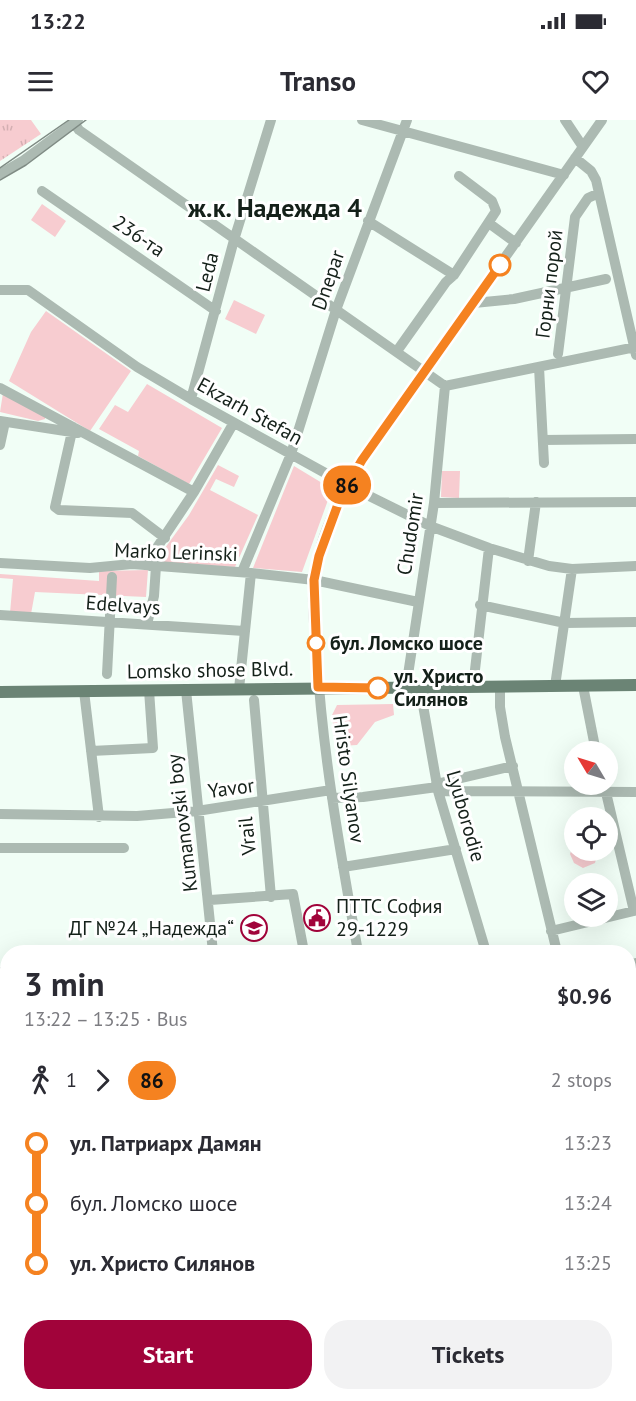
<!DOCTYPE html>
<html lang="en">
<head>
<meta charset="utf-8">
<style>
	:root { --surface:#fff; --page:#f2f2f3; --text:#2b2b33; --muted:#7c7c81; --accent:#a1033a }
	body { margin:0; font-family:"PT Sans",sans-serif; background:var(--page); color:var(--text); height:100vh; display:flex; flex-direction:column; font-size:22px; white-space:nowrap }
	* { box-sizing:border-box; margin:0 }
	p { font-size:20px; color:var(--muted) }
	.icon { flex:none; width:33px; height:33px; fill:none; stroke:currentColor; stroke-width:2; stroke-linecap:round; stroke-linejoin:round }
	.map { position:relative; flex:1; overflow:hidden }
	.sheet { position:absolute; left:0px; top:825px; width:636px; height:456px; display:flex; flex-direction:column; background:var(--surface); border-radius:24px 24px 0 0; box-shadow:0 6px 24px #0002 }
	.sheet>* { flex:none }
	.badge { padding:0 12px; border-radius:20px; font-size:21px; line-height:39px }
	.needle { width:39px; rotate:308deg }
	.buttons { position:absolute; left:564px; top:621px; display:grid; gap:12px }
	.buttons a { display:grid; place-items:center; width:54px; height:54px; border-radius:50%; background:var(--surface); box-shadow:0 6px 24px #0002; font-size:30px }
	.map>.badge { position:absolute; translate:-50% -50%; box-shadow:0 0 0 3px #fff }
	.legs { display:flex; align-items:center; gap:9px; height:66px; padding:0 24px; font-size:20px }
	.legs p { margin-inline-start:auto }
	.overview { display:flex; align-items:center; justify-content:space-between; height:102px; padding:0 24px }
	h1 { font-size:33px; font-weight:600; line-height:45px }
	.cta { display:flex; gap:12px; margin-top:auto; padding:12px 24px }
	.cta a { flex:1; height:69px; border-radius:24px; background:var(--accent); color:#fff; font-size:24px; font-weight:600; line-height:69px; text-align:center }
	.cta a+a { background:var(--page); color:var(--text) }
	ul { padding:0 24px; list-style:none }
	li { display:flex; align-items:center; gap:21px; height:60px; font-size:22px }
	li i { display:grid; place-items:center; width:9px; height:100%; margin:0 8px; background:currentColor }
	li i::after { content:''; width:15px; height:15px; margin:-8px; border:4px solid; border-radius:50%; background:var(--surface) }
	li p { margin-inline-start:auto }
	li:first-child i { background:linear-gradient(#0000 50%,currentColor 0) }
	li:last-child i { background:linear-gradient(currentColor 50%,#0000 0) }
	.status { display:flex; justify-content:space-between; align-items:center; height:42px; padding:0 30px; background:var(--surface); direction:ltr }
	.status svg { height:16px; fill:currentColor }
	header { display:flex; justify-content:space-between; align-items:center; height:78px; padding:0 24px; background:var(--surface); font-size:27px; font-weight:600 }
	.map>svg:first-child { display:block }
	.green { fill:#f7ccd0 }
	.park { fill:url(#park-tufts) }
	.lines { fill:none; stroke-linecap:round; stroke-linejoin:round }
	.minor { stroke:#acbab2; stroke-width:10 }
	.major { stroke:#6b8475; stroke-width:12 }
	.tram { stroke:#7f8b84; stroke-width:1.5 }
	.line-1-casing { stroke:#fff; stroke-width:14 }
	.line-1 { stroke:#f58220; stroke-width:9 }
	.stop-1-dot { fill:#fff; stroke:#f58220; stroke-width:3 }
	.labels { text-anchor:middle; dominant-baseline:central; stroke-width:6; stroke-linejoin:round; paint-order:stroke }
	.street-label { font-size:20px; fill:#142019; stroke:#fff }
	.stop-label { font-size:20px; font-weight:bold; fill:#142019; stroke:#fff; text-anchor:start }
	.poi-label { font-size:20px; fill:#142019; stroke:#fff; text-anchor:start }
	.district-label { font-size:26px; font-weight:bold; fill:#142019; stroke:#fff }
</style>
</head>
<body>
<div class="status"><b>13:22</b><svg viewBox="0 0 49 12"><path d="M0 12V9h3v3zM5 12V6h3v6zM10 12V3h3v9zM15 12V0h3v12zM26 1h20v11H26zM47 4h2v5h-2z"/></svg></div>
<header><svg class="icon" aria-label="menu" viewBox="0 0 24 24"><path d="M4 6h16M4 12h16M4 18h16"/></svg>Transo<svg class="icon" aria-label="heart" viewBox="0 0 24 24"><path d="M12 20l-8-8c-3-5 5-10 8-4 3-6 11-1 8 4z"/></svg></header>
<div class="map">
<svg width="636" height="1281" viewBox="0 0 636 1281">
	<defs>
		<pattern id="park-tufts" width="24" height="20" patternUnits="userSpaceOnUse" patternTransform="scale(1.5)"><rect width="24" height="20" fill="#f7ccd0"/><path d="M3 7l-1-3M5 7V3M7 7l1-3M15 17l-1-3M17 17v-4M19 17l1-3" fill="none" stroke="#d3afb2"/></pattern>
	</defs>
	<rect width="100%" height="100%" fill="#f1fef6"/>
	<path class="green" d="M42,84L66,101L55,117L31,100Z
		M234,180L265,195L256,214L225,199Z
		M46,191L131,251L90,311L9,261L31,212Z
		M147,264L222,308L189,364L138,336L139,331L99,309L115,285L128,292Z
		M3,273L45,296V299L38,301L0,292Z
		M218,345L239,356L234,367L216,359L210,370L258,395L235,447L158,442L157,439L189,395Z
		M294,346L332,369L302,452L253,448Z
		M442,351H460L459,378L441,377Z
		M148,450L146,477L35,472L31,494L10,493L13,459L0,458V454L99,461V451Z
		M393,584L394,595L375,602L357,625L341,626L335,623L332,595L337,585Z"/>
	<path class="park" d="M0,0H31L41,14L0,41Z
		M574,724V730L598,731L595,743L583,748L574,743L570,734Z"/>
	<g class="lines">
		<path class="minor" d="M362,0L564,55
			M565,0L583,27
			M74,3L79,10L445,266L636,227
			M575,38L591,51L596,60L636,235
			M0,54L24,40L78,0
			M42,71L216,191
			M368,101L454,155
			M490,104L516,123
			M0,170H28L137,247L191,279L347,365L430,406L489,428L549,446L572,449L636,446
			M474,183L514,179L606,159
			M397,231L446,162L454,155L496,91L492,81L459,56
			M558,234L575,97L588,78L599,73
			M539,247L544,343
			M0,268L194,372L154,432L150,446
			M191,279L234,120L271,0
			M0,301L78,313
			M73,307L55,387L59,390L132,393L165,418
			M543,320L636,319
			M0,325L5,302
			M194,372L233,304
			M434,383L636,382
			M528,441L536,382
			M0,443L90,448L132,444L251,453L314,460L418,482
			M242,452L291,334L336,190L407,0
			M480,485L565,503L636,502
			M0,495L244,511
			M147,504L154,476L156,446
			M107,554L112,457
			M555,566L572,449
			M583,566L596,632
			M473,567L489,428
			M500,567V587L505,617L557,832
			M406,568L434,383L445,266
			M420,568L438,671L486,832
			M239,569L251,453
			M186,570L213,832
			M84,571L99,697
			M254,580L271,777
			M91,631L153,628L149,570
			M436,664L513,646
			M438,671L636,672
			M332,678L363,677L437,667
			M0,694L137,696L197,691L331,670
			M0,728H124
			M343,747L456,729
			M210,780L293,774L304,832
			M551,811L634,791L604,664
			M358,832C341,735 323,638 317,539C315,513 311,484 314,458C319,416 340,375 362,340L602,0
			M628,845L636,843
			M0,852L8,853
			M628,953L636,954
			M0,1025H8
			M628,1056L636,1055
			M630,1109L636,1142
			M628,1181L636,1179
			M432,1274L434,1281
			M607,1274L609,1281
			M112,1281V1274
			M181,1281V1274"/>
		<path class="major" d="M0,572L636,565"/>
		<path class="tram" d="M0,48L69,0
			M0,60L26,45L86,0"/>
	</g>
	<g class="lines">
		<defs>
			<path id="line-1" d="M378,568L318,567L314,460L319,436L341,376L362,340L500,145"/>
		</defs>
		<use href="#line-1" class="line-1-casing"/>
		<use href="#line-1" class="line-1"/>
	</g>
	<defs>
		<symbol id="civic-ring" viewBox="-11 -11 22 22"><circle r="9.5" fill="#fff" stroke="#a1033a" stroke-width="1.5"/><path d="M-.6-6.5H3V-4.5H.6V-3L4-1V1h2V6H-6V1h2V-1L-.6-3ZM-1.2 2.5V6h2.4V2.5Z" fill="#a1033a"/></symbol>
		<symbol id="school-ring" viewBox="-11 -11 22 22"><circle r="9.5" fill="#fff" stroke="#a1033a" stroke-width="1.5"/><path d="M0-5L7-2L0 1L-7-2ZM-4 1L0 2.5L4 1V4Q0 6-4 4Z" fill="#a1033a"/></symbol>
	</defs>
	<g fill-rule="evenodd">
		<use href="#civic-ring" x="302" y="783" width="30" height="30"/>
		<use href="#school-ring" x="239" y="793" width="30" height="30"/>
	</g>
	<g class="stop-1-dot">
		<circle cx="500" cy="145" r="10"/>
		<circle cx="316" cy="523" r="8"/>
		<circle cx="378" cy="568" r="10"/>
	</g>
	<g class="labels">
		<g class="street-label">
			<text transform="translate(139 116) rotate(34)">236-та</text>
			<text transform="translate(207 152) rotate(-76)">Leda</text>
			<text transform="translate(328 160) rotate(-71)">Dnepar</text>
			<text transform="translate(549 164) rotate(-83)">Горни порой</text>
			<text transform="translate(250 291) rotate(29)">Ekzarh Stefan</text>
			<text transform="translate(410 414) rotate(-81)">Chudomir</text>
			<text transform="translate(176 432) rotate(2)">Marko Lerinski</text>
			<text transform="translate(123 485) rotate(4)">Edelvays</text>
			<text transform="translate(210 550) rotate(-1)">Lomsko shose Blvd.</text>
			<text transform="translate(349 659) rotate(82)">Hristo Silyanov</text>
			<text transform="translate(231 668) rotate(-8)">Yavor</text>
			<text transform="translate(466 696) rotate(74)">Lyuborodie</text>
			<text transform="translate(182 703) rotate(-97)">Kumanovski boy</text>
			<text transform="translate(247 716) rotate(-96)">Vrail</text>
		</g>
		<g class="stop-label">
			<text x="330" y="523">бул. Ломско шосе</text>
			<text x="394" y="556">ул. Христо<tspan x="394" dy="23">Силянов</tspan></text>
		</g>
		<g class="poi-label">
			<text x="336" y="786">ПТТС София<tspan x="336" dy="23">29-1229</tspan></text>
			<text x="234" y="808" text-anchor="end">ДГ №24 „Надежда“</text>
		</g>
		<g class="district-label">
			<text x="275" y="87">ж.к. Надежда 4</text>
		</g>
	</g>
</svg>
<div class="buttons">
<a><svg class="needle" viewBox="-14 -14 28 28"><path d="M0-13l5 13h-10z" fill="#e53935"/><path d="M0 13l5-13h-10z" fill="#7c7c81"/></svg></a>
<a><svg class="icon" aria-label="locate" viewBox="0 0 24 24"><circle cx="12" cy="12" r="6"/><path d="M12 2v4M12 18v4M2 12h4M18 12h4"/></svg></a>
<a><svg class="icon" aria-label="layers" viewBox="0 0 24 24"><path d="M12 4l9 5-9 5-9-5zM3 14l9 5 9-5"/></svg></a>
</div>
<b class="badge" style="left:347px;top:365px;background:#f58220;color:#111">86</b>
<section class="sheet">
<div class="overview"><div><h1>3 min</h1><p>13:22 – 13:25 · Bus</p></div><b>$0.96</b></div>
<div class="legs"><svg class="icon" aria-label="walk" viewBox="0 0 24 24"><circle cx="13" cy="4" r="2"/><path d="M13 8l-2 6 4 7M11 14l-3 7M7 12l3-4h3l4 4"/></svg>1<svg class="icon" aria-label="forward" viewBox="0 0 24 24"><path d="M9 5l7 7-7 7"/></svg><b class="badge" style="background:#f58220;color:#111">86</b><p>2 stops</p></div>
<ul>
<li><i style="color:#f58220"></i><b>ул. Патриарх Дамян</b><p>13:23</p></li>
<li><i style="color:#f58220"></i><span>бул. Ломско шосе</span><p>13:24</p></li>
<li><i style="color:#f58220"></i><b>ул. Христо Силянов</b><p>13:25</p></li>
</ul>
<div class="cta"><a>Start</a><a>Tickets</a></div>
</section>
</div>
</body>
</html>
